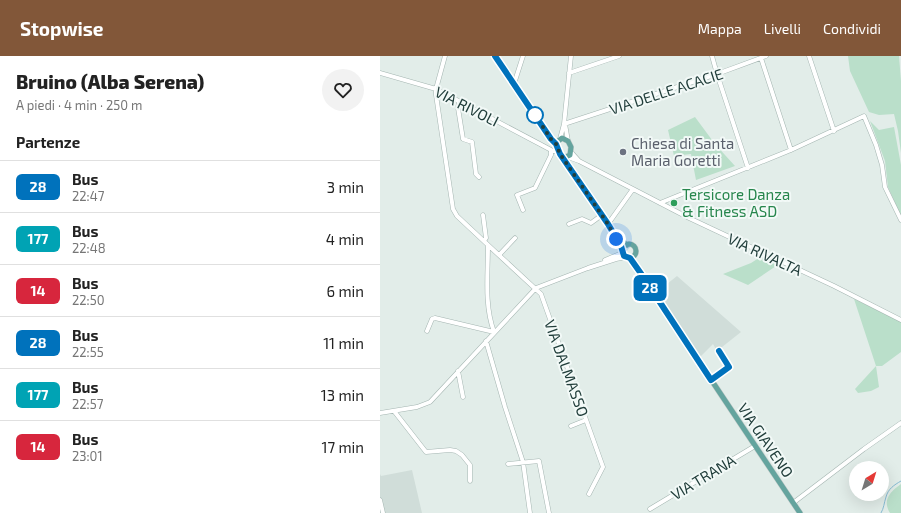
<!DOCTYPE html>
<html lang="it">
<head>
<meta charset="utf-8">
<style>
	:root { --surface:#fff; --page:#f2f2f2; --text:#222; --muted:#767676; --line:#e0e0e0; --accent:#825739 }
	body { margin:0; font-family:"Exo 2",sans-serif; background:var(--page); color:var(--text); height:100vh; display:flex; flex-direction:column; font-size:15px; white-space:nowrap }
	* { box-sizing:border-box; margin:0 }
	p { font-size:13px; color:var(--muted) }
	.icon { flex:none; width:22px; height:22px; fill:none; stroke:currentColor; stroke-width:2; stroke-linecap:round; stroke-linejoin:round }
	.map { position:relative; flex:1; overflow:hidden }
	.side { display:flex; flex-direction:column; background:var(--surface); width:380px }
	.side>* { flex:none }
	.badge { padding:0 8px; border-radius:6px; font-size:14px; line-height:26px }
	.needle { width:26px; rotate:38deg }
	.buttons { position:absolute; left:469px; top:405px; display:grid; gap:8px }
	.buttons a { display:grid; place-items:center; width:40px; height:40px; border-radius:50%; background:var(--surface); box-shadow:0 4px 16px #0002; font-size:20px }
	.you { position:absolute; width:20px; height:20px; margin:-10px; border:3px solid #fff; border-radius:50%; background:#1a73e8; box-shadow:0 0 0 6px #1a73e833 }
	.map>.badge { position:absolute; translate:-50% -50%; box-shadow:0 0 0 2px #fff }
	h2 { padding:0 16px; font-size:15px; line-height:36px }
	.round { display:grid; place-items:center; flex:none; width:42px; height:42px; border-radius:21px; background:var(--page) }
	.summary { display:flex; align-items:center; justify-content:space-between; height:68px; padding:0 16px }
	h1 { font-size:19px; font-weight:800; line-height:30px }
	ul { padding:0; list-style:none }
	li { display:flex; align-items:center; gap:12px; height:52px; padding:0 16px; border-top:1px solid var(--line) }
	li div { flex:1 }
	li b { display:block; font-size:15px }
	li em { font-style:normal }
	li .badge { min-width:44px; font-weight:700; text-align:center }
	header { display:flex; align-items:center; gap:24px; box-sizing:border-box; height:56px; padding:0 20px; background:var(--accent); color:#fff }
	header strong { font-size:19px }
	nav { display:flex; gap:22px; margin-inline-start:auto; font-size:14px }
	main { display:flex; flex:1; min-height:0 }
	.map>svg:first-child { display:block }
	.built { fill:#d0ddd9 }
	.green { fill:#badfca }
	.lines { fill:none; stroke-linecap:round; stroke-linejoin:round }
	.stream { stroke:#87bcd4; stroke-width:1 }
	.minor-casing { stroke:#a4b5b1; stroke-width:5 }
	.major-casing { stroke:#c1c9c8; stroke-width:6 }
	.minor { stroke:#fff; stroke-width:4 }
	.major { stroke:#64a49e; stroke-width:5 }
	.line-casing { stroke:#fff; stroke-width:9 }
	.line { stroke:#0072bc; stroke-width:6 }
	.walk { stroke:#213e3b; stroke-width:4; stroke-dasharray:0 7.2 }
	.stop-dot { fill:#fff; stroke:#0072bc; stroke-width:2 }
	.worship-dot { fill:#6b7280; stroke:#f2f9f7; stroke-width:1.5 }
	.leisure-dot { fill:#2e9e5b; stroke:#f2f9f7; stroke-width:1.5 }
	.labels { text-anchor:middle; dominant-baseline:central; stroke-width:4; stroke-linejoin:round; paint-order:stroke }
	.street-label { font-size:15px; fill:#213e3b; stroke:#f2f9f7 }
	.worship-label { font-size:15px; fill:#5b616d; stroke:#f2f9f7; text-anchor:start }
	.leisure-label { font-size:15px; fill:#27864d; stroke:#f2f9f7; text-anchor:start }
</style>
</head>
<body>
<header>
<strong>Stopwise</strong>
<nav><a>Mappa</a><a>Livelli</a><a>Condividi</a></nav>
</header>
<main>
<section class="side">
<div class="summary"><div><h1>Bruino (Alba Serena)</h1><p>A piedi · 4 min · 250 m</p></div><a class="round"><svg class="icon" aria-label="heart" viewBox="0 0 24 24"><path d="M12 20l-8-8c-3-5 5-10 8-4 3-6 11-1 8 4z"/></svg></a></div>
<h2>Partenze</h2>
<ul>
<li><span class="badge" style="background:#0072bc;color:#fff">28</span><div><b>Bus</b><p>22:47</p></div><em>3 min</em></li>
<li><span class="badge" style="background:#00a3b4;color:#fff">177</span><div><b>Bus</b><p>22:48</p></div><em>4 min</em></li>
<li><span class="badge" style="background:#d7263d;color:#fff">14</span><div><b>Bus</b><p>22:50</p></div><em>6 min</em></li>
<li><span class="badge" style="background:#0072bc;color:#fff">28</span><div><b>Bus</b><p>22:55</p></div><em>11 min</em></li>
<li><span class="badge" style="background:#00a3b4;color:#fff">177</span><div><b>Bus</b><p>22:57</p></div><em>13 min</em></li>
<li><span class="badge" style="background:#d7263d;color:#fff">14</span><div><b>Bus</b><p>23:01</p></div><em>17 min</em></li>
</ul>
</section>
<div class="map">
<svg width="521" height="457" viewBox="0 0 521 457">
	<rect width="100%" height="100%" fill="#e2ede9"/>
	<path class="built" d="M297,220L361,276L337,295L333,288L320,301L277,236Z
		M32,414L42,457H0V418L1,420Z"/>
	<path class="green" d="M468,0H519L521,25V97L518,75L514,58L499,59L489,56L470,15Z
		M315,61L335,88L355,110L316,124L311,98L294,100L288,74Z
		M490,65L499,74L514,71L521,109V160L508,131L505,105Z
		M382,200L399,208L368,229L343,218L371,207Z
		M474,243L521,265V296L502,310H496L499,331L491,335L478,337L475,333L496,310Z
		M521,428V457H510C502,444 510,436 521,428Z"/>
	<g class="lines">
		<path class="stream" d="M501,457C504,452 504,447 506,441C508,433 514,429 521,425"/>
		<defs>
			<path id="minor" d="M65,0L56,33V39L73,153L77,160L108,189C108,218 104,249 114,276
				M332,0L337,18L368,112
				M429,0L454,75
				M381,2L411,94
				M0,17L56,33L173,95H178
				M189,17L239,0
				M134,28L143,0
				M79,46L78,52L83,83L92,86L96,118L99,121
				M184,68L337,18L386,0
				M185,68L188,85
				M180,83L184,68L191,0
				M188,101L199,105L191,96
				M199,105L309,162L454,230L521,264
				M280,147L411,94L484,60L496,89L502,109L505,131L521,164
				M143,154L137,139L155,132L171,99V94
				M103,159L106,182L104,185
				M189,168L202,163L211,167L222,159
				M228,168L253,133
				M108,189L161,238L223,411L209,438
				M119,199L135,182
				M225,204L242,197
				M47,275L52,263L55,262L114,276
				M106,285L125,351L143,406L150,457
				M78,315L83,341
				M331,324L349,311V309L339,295
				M14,355L46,396L70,394L76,395L82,399L90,409V425
				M0,357L37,351L50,346L156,232L208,212L236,203L246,201
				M191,370L206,364
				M128,408L159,405L169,457
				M0,444L3,457
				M413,447L484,393L521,367
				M270,453L375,390"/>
			<path id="major" d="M115,0L171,83L176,88
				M182,82L188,85L191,91L190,99L186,101L182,100L177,91V86Z
				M182,100L228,168L243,186L247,189
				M242 195a7 7 0 1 1 14 0a7 7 0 1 1-14 0Z
				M250,202L420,457"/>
		</defs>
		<use href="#minor" class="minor-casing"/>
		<use href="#major" class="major-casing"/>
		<use href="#minor" class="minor"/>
		<use href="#major" class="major"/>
	</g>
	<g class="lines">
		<defs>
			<path id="line" d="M115,0L171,83L176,88L180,98L228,168L241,190L244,200L250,202L262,219L331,324L349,311L339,295"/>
		</defs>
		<use href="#line" class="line-casing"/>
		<use href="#line" class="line"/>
		<path class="walk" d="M155,59L171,83L176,88L180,98L228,168L236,183"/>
	</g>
	<circle class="stop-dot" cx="155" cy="59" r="8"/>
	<circle class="worship-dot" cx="243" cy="96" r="4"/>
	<circle class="leisure-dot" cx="294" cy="147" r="4"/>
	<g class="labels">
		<g class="street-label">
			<text transform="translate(286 35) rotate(-18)">VIA DELLE ACACIE</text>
			<text transform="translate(87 50) rotate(27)">VIA RIVOLI</text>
			<text transform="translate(385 198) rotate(25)">VIA RIVALTA</text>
			<text transform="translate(187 312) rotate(70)">VIA DALMASSO</text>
			<text transform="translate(386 384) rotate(56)">VIA GIAVENO</text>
			<text transform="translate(323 421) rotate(-31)">VIA TRANA</text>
		</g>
		<g class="worship-label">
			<text x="251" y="87">Chiesa di Santa<tspan x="251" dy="17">Maria Goretti</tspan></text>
		</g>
		<g class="leisure-label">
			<text x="302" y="138">Tersicore Danza<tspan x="302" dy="17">&amp; Fitness ASD</tspan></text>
		</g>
	</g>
</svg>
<div class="buttons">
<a><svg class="needle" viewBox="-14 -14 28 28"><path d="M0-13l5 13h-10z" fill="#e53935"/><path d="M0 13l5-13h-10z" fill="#767676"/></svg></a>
</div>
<div class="you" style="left:236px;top:183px"></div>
<b class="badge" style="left:270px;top:232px;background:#0072bc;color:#fff">28</b>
</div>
</main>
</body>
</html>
